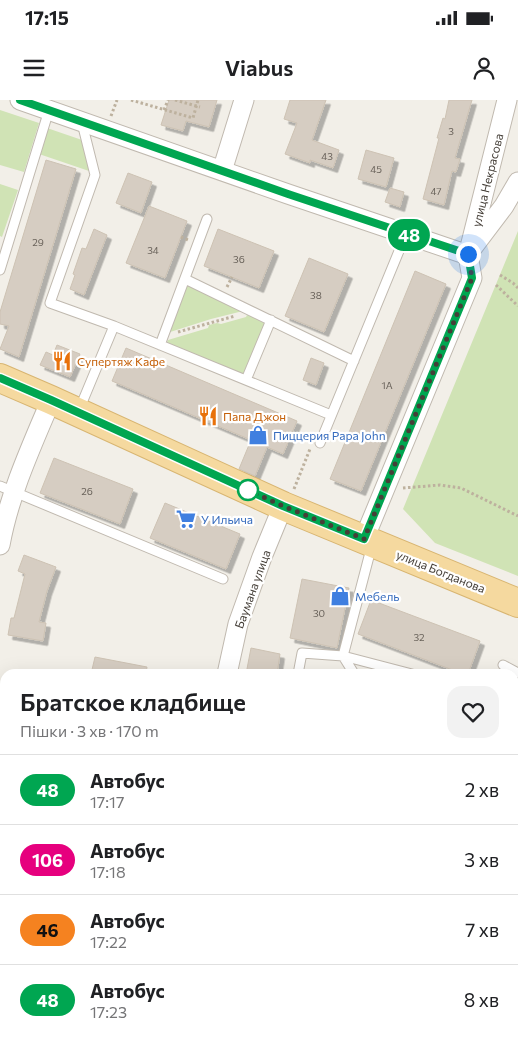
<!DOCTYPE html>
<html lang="uk">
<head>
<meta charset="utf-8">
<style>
	:root { --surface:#fff; --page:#f2f2f2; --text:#202124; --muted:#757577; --line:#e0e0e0 }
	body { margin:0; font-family:Commissioner,sans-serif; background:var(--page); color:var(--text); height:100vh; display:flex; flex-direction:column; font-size:19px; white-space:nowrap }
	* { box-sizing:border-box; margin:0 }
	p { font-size:16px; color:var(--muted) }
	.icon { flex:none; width:28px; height:28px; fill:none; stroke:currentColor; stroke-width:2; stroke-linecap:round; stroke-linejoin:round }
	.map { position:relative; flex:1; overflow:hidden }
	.details { position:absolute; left:0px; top:569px; width:519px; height:376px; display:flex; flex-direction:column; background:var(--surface); border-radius:15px 15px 0 0; box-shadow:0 5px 20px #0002 }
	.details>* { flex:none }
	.badge { padding:0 10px; border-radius:16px; font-size:18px; line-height:32px }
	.you { position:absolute; width:25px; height:25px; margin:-12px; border:4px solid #fff; border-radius:50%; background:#1a73e8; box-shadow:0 0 0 8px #1a73e833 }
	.map>.badge { position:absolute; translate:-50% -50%; box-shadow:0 0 0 2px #fff }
	.round { display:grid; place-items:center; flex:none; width:52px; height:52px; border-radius:15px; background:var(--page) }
	.head { display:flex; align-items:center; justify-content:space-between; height:85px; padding:0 20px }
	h1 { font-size:24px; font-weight:600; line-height:38px }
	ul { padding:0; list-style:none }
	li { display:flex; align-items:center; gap:15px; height:70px; padding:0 20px; border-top:1px solid var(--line) }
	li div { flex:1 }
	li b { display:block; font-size:19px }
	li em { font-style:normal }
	li .badge { min-width:55px; font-weight:700; text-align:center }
	.status { display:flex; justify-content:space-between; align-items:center; height:35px; padding:0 25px; background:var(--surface); direction:ltr }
	.status svg { height:14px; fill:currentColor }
	header { display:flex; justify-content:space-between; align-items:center; height:65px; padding:0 20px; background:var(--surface); font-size:22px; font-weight:600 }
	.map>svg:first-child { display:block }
	.green { fill:#d0e3b5 }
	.building { fill:#d6cdc2; stroke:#cdc2b3; filter:url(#shadow) }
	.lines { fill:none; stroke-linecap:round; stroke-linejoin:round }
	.lane-casing { stroke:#c0b9af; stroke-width:11 }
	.street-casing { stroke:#c0b9af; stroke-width:21 }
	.primary-casing { stroke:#d8b571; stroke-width:30 }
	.path { stroke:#bdb19e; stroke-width:3; stroke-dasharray:2.5 2.5; stroke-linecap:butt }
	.lane { stroke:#fff; stroke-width:9 }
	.street { stroke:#fff; stroke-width:19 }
	.primary { stroke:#f5d99f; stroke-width:28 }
	.line-casing { stroke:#fff; stroke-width:11 }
	.line { stroke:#00a651; stroke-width:8 }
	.walk { stroke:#453f38; stroke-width:5; stroke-dasharray:0 9 }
	.stop-dot { fill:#fff; stroke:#00a651; stroke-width:2.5 }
	.labels { text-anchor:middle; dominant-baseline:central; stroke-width:4.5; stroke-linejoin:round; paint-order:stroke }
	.number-label { font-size:10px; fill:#69625a }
	.street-label { font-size:12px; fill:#453f38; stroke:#fff }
	.food-label { font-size:12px; fill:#c56008; stroke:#fff; text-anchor:start }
	.shop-label { font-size:12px; fill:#366cbe; stroke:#fff; text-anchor:start }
</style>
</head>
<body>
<div class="status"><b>17:15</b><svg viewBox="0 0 49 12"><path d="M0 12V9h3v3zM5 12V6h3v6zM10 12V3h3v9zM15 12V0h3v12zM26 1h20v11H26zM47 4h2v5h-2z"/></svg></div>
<header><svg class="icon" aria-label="menu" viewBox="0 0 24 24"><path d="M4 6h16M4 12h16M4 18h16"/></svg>Viabus<svg class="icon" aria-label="person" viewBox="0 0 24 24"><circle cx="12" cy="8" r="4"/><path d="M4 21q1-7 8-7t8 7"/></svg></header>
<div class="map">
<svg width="518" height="944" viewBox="0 0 518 944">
	<defs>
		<filter id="shadow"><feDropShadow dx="4.5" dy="4.5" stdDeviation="0" flood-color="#0004"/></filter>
	</defs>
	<rect width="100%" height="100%" fill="#f2efe8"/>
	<path class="green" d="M0,10L39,23L24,72L0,65Z
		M47,28L82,40L89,71L39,54Z
		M0,84L18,90L2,137L0,136Z
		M518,131V476L435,443L403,409Z
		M186,182L243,211L211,219L167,233Z
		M247,215L250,216L252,215L267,222L244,275L166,244L168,240L208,228L209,225L217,223L221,224L246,217Z"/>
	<path class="building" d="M169,0H217L209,27L186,21L183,31L161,25Z
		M290,0H326L312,40L339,50L333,68L310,60V63L285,54L297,23L284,19Z
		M449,0H472L455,58L460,59L456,72L452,71L444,105L423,99L439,38H437L443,18L445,19Z
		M366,50L394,58L386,87L358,79Z
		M46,60L76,69L19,257L0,249L9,226L0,224V212Z
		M128,73L152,82L141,113L116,103Z
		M390,88L404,92L400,107L385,102Z
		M149,106L187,121L165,178L126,163Z
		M94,129L107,135L84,195L70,189L75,175L73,174L82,148L86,149Z
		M218,129L274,151L259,188L204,166Z
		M309,158L348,174L324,232L285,216Z
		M415,171L446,184L361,391L330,379Z
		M57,245L80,254L70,277L40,265L46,252L53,255Z
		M126,248L297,321L283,354L267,347L255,376L239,369L251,340L112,281Z
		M311,258L324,263L316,285L303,280Z
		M54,358L133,389L120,424L40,393Z
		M165,403L240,434L226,469L150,438Z
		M24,455L56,467L47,491L39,522L46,523L43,541L8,535L11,518H14L25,474L18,471Z
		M302,479L349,488L337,548L290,538Z
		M371,500L480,541L468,574H463L358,534Z
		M251,548L280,554L277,574H246Z
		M95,557L147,567L146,574H91Z"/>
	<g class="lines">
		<defs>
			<path id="lane" d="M82,23L95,75L50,203L114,226
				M0,170L49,10
				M185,179L354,261
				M160,245L207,119
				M246,280L271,220
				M79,310L114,226L331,315
				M320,343L406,134
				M0,386L223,479
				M343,556L412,574
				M343,556L353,572L352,574
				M503,565L518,573
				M298,574L302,553L343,556L372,445
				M514,869L518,865
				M252,944L255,940"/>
			<path id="street" d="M20,0L288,94L468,155
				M222,71L244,0
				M473,147L504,106L518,82
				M364,439L472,178L468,155L507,0
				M0,445C9,395 31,347 51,300
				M227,574L238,524L262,457L283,406
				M0,629L5,630
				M514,754L518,750
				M1,944L5,921
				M158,944L159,940
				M340,944L343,940"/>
			<path id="primary" d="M0,278L51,300L283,406L518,503"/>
		</defs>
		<use href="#lane" class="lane-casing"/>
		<use href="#street" class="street-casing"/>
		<use href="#primary" class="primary-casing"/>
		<path class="path" d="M131,0L193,18L198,0
			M175,0L200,7
			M164,10L168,0
			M111,16L117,0
			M181,137L188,140
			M500,175L513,183L518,188
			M496,185L518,206
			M227,187L232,177
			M178,232L235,216
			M403,388L440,385L461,388L518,416
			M294,389L310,349"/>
		<use href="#lane" class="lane"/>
		<use href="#street" class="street"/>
		<use href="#primary" class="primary"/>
	</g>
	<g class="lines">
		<defs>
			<path id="line" d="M0,278L51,300L283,406L364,439L472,178L468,154L288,94L20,0"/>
		</defs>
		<use href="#line" class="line-casing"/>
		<use href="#line" class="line"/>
		<path class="walk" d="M248,390L283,406L364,439L472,178L468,154"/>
	</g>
	<defs>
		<symbol id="restaurant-bare" viewBox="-9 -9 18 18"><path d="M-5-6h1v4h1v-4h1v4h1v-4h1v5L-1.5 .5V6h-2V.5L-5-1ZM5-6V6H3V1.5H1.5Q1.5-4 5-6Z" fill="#e8710a" stroke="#fff" stroke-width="2.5" paint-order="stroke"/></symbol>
		<symbol id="shop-bare" viewBox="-9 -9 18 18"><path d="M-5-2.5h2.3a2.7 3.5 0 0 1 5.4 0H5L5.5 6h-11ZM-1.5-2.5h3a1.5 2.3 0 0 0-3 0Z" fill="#3f7fe0" stroke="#fff" stroke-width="2.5" paint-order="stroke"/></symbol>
		<symbol id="supermarket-bare" viewBox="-9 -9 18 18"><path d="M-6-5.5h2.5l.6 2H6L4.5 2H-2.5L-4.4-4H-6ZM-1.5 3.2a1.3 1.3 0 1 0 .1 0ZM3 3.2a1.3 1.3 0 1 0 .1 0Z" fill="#3f7fe0" stroke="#fff" stroke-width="2.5" paint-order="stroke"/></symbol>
	</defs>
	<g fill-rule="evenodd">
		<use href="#restaurant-bare" x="48" y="247" width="28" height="28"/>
		<use href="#restaurant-bare" x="194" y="302" width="28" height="28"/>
		<use href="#shop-bare" x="244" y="321" width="28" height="28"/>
		<use href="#supermarket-bare" x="172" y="405" width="28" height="28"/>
		<use href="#shop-bare" x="326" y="482" width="28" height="28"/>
	</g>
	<circle class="stop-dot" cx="248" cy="390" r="10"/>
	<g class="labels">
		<g class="number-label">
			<text x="451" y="31">3</text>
			<text x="327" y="56">43</text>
			<text x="376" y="69">45</text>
			<text x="436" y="91">47</text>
			<text x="38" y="142">29</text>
			<text x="153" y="150">34</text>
			<text x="239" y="159">36</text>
			<text x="316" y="195">38</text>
			<text x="387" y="285">1А</text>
			<text x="87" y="391">26</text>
			<text x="319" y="513">30</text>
			<text x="419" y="537">32</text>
		</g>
		<g class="street-label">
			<text transform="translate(487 80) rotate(-76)">улица Некрасова</text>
			<text transform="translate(441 471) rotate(22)">улица Богданова</text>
			<text transform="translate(252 489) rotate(-70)">Баумана улица</text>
		</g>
		<g class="food-label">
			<text x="77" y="261">Супертяж Кафе</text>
			<text x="223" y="316">Папа Джон</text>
		</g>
		<g class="shop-label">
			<text x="273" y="335">Пиццерия Papa John</text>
			<text x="201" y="419">У Ильича</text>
			<text x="355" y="496">Мебель</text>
		</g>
	</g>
</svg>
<div class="you" style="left:468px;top:154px"></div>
<b class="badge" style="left:409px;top:135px;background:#00a651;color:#fff">48</b>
<section class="details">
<div class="head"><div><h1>Братское кладбище</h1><p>Пішки · 3 хв · 170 m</p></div><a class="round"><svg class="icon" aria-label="heart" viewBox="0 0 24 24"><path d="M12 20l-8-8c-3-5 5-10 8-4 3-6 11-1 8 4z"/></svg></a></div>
<ul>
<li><span class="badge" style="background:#00a651;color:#fff">48</span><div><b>Автобус</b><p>17:17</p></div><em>2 хв</em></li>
<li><span class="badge" style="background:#e6007e;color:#fff">106</span><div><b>Автобус</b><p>17:18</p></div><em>3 хв</em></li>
<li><span class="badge" style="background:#f58220;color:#111">46</span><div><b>Автобус</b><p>17:22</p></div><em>7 хв</em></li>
<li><span class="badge" style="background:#00a651;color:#fff">48</span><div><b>Автобус</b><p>17:23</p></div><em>8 хв</em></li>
</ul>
</section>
</div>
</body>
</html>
